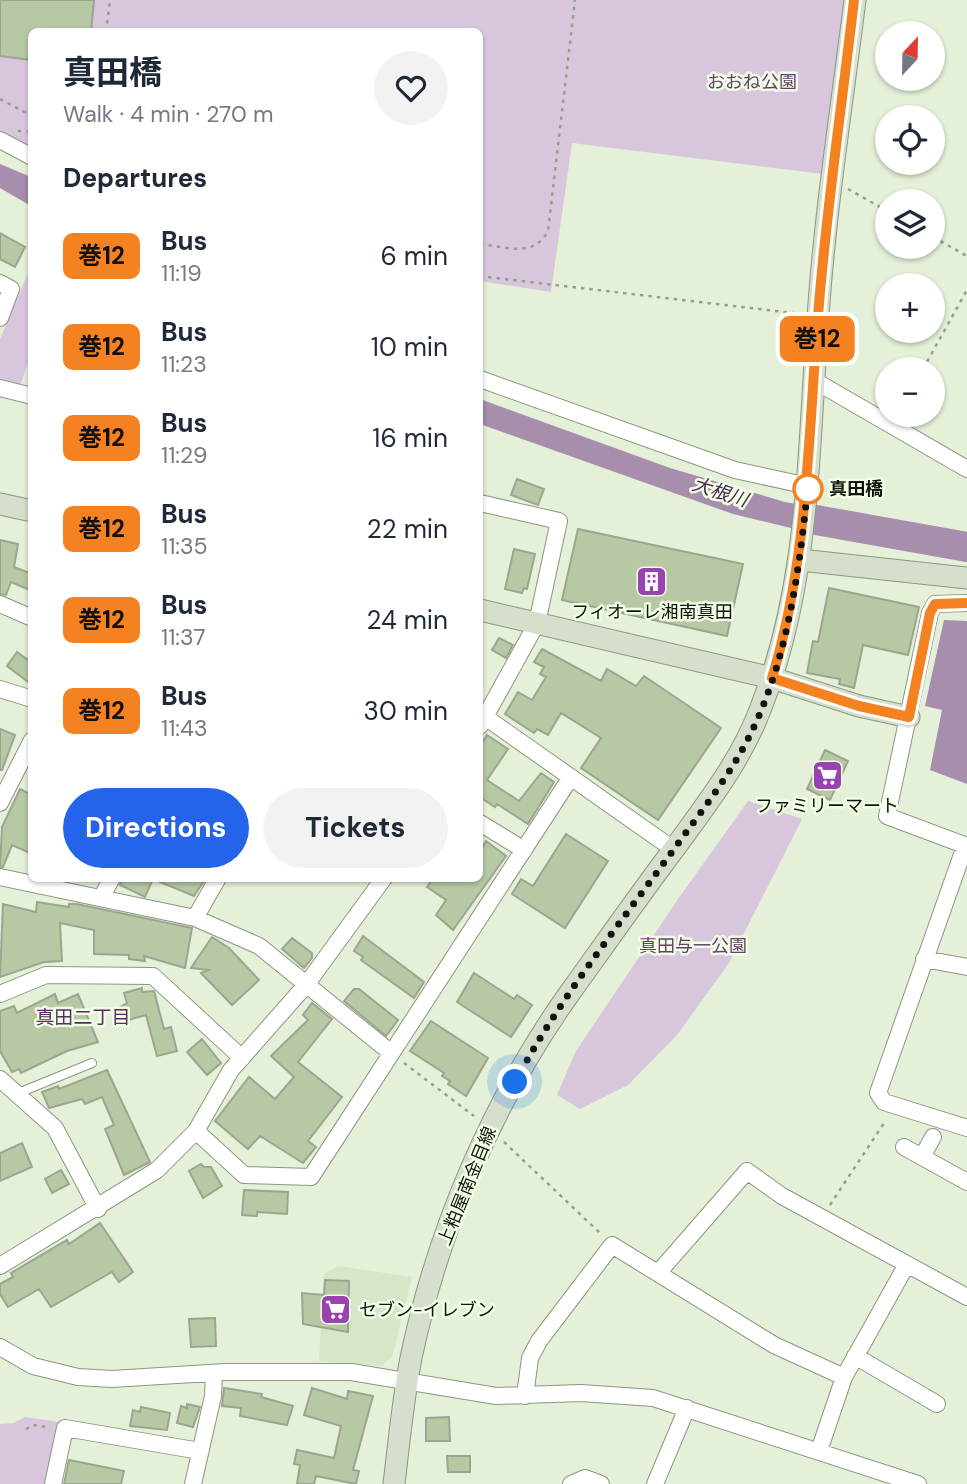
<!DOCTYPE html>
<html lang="en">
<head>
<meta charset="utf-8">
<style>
	:root { --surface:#fff; --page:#f2f2f3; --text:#1f2937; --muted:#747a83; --accent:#2563eb }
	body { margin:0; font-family:"DM Sans","Noto Sans JP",sans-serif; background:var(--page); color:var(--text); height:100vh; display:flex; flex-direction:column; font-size:26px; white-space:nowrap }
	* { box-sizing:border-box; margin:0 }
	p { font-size:23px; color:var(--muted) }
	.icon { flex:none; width:38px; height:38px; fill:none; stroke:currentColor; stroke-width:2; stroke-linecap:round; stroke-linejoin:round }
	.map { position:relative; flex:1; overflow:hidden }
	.drawer { position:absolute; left:28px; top:28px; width:455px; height:854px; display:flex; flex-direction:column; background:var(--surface); border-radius:10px; box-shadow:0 2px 5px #0004 }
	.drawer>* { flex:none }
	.badge { padding:0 14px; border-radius:10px; font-size:24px; line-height:46px }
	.needle { width:46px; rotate:22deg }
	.fabs { position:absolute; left:875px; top:21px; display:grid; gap:14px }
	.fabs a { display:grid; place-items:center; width:70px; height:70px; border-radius:50%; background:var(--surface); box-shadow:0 2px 5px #0004; font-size:35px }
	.you { position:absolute; width:35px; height:35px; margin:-18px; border:5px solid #fff; border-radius:50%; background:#1a73e8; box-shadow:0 0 0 10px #1a73e833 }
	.map>.badge { position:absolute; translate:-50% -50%; box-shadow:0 0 0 4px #fff }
	h2 { padding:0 35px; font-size:26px; line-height:63px }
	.round { display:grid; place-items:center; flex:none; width:74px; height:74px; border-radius:37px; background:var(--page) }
	.head { display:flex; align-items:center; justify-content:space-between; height:119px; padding:0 35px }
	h1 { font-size:33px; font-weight:700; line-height:52px }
	.cta { display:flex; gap:14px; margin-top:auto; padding:14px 35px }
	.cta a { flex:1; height:80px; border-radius:42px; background:var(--accent); color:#fff; font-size:28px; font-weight:700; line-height:80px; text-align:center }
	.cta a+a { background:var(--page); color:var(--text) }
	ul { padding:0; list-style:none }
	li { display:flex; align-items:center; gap:21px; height:91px; padding:0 35px }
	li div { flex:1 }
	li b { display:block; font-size:26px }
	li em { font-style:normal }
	li .badge { min-width:77px; font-weight:700; text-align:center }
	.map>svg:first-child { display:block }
	.built { fill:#d7e6c7 }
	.green { fill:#d8c7dc }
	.water { fill:#a68eac; fill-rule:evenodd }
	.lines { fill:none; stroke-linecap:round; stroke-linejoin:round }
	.river { stroke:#a68eac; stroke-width:30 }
	.building { fill:#b7c8a5; stroke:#9ba58f; stroke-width:2 }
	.lane-casing { stroke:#8c9681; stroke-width:10 }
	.street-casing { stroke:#8c9681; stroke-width:18 }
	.secondary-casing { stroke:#8c9681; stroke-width:23 }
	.path { stroke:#969f8d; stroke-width:2.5; stroke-dasharray:3.5 5; stroke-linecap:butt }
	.lane { stroke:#fff; stroke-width:8 }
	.street { stroke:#fff; stroke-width:16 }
	.secondary { stroke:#d6dfcc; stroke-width:21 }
	.line-casing { stroke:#fff; stroke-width:16 }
	.line { stroke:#f58220; stroke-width:10 }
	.walk { stroke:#10140c; stroke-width:7; stroke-dasharray:0 12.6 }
	.stop-dot { fill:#fff; stroke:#f58220; stroke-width:3.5 }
	.labels { text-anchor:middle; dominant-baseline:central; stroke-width:5; stroke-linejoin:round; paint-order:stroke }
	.park-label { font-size:18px; fill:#64416d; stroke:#f1fde5 }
	.stop-label { font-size:18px; font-weight:bold; fill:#10140c; stroke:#f1fde5; text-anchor:start }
	.poi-label { font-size:18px; fill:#10140c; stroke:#f1fde5 }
	.street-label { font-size:18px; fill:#10140c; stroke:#f1fde5 }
	.water-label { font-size:19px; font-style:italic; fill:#4c2a54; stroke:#f1fde5 }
	.neighbourhood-label { font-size:19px; fill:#572c61; stroke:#f1fde5 }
</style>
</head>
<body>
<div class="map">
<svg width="967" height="1484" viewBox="0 0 967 1484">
	<rect width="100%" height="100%" fill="#e4f0d8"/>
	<path class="built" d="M338,1266L412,1277L393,1355L382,1366L319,1361L324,1274Z"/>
	<path class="green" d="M0,0H845L823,174L572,143L551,292L480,281V32H32L31,148L0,131Z
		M31,266V354L20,386L0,379V339Z
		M748,801L802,819L729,963L677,1035L628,1085L580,1109L557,1095L576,1051L678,899Z
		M25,1417L59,1422L47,1484H0V1424L14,1423Z"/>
	<path class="water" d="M0,164L31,177V206L0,188Z
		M480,399L670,468L785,502L967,536V558L824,536L733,514L480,424ZM857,526L906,531L935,541L896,533L882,540L856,537L853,530Z
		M944,620L967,621V784L930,770L942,710L925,706Z"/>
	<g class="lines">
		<path class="river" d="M816,520L967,547"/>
	</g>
	<path class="building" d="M0,0H94L91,32H32V60L0,56Z
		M0,233L25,247L15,267L0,259Z
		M517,479L544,489L538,505L511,495Z
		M578,529L743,564L727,636L562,600Z
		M0,540L18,544L14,567L32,574V591L11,582L6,595L0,594Z
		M514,549L535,554L527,589L524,588L522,593L505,589Z
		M829,588L919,607L908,655L863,645L854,688L839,684L840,679L807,673L813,641L818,642Z
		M499,638L513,645L506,658L492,650Z
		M542,649L601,681L607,669L636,686L644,676L721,728L658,820L581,768L601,738L561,713L548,735L537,729L534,733L505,714L518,692L532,700L546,677L540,674L544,667L534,662Z
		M17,652L32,663V685L7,666Z
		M0,729L15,735L2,770H0Z
		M487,735L508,749L487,780L519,801L541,773L554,782L528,824L497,804L495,807L480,797V746Z
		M825,750L848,761L830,800L807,789Z
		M20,789L32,795V854L12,845L3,867H0L2,827Z
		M566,834L608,861L565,928L512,894L521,879L533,886Z
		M486,841L506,856L453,930L436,915L446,900L427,887L433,878H480V852Z
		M122,878H206L194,896L153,879L145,897L120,885Z
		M37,902L69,907V904H77L192,928L185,968L144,956L145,961L129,959V955L94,954V930L60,923L62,961L44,962L0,977L3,904L36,912Z
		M363,936L424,982L414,998L361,960L363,957L354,951Z
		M212,937L229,948L259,980L232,1005L201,973L208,970L191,968Z
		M292,938L312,953V958L304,968L282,949Z
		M474,973L514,999L517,995L532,1005L511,1037L457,1002Z
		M142,988V992L154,991L164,1029L171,1027L177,1051L157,1056L146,1015L121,1022L117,1009L127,1003L124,993Z
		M354,989H359L398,1020L386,1036L344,1001Z
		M55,994L58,1003L78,994L98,1042L67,1051L21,1073L19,1069L12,1072L0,1051V1011L14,1006L17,1013Z
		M312,1003L332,1019L298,1062L342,1097L308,1141L316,1147L303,1163L260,1136L248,1149L215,1121L249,1077L275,1099L294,1077L271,1056L308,1020L303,1015Z
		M431,1021L488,1058L466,1096L448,1084L450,1081L442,1076L444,1073L410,1051Z
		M202,1039L221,1063L207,1075L187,1052Z
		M107,1070L150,1162L124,1175L105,1129L114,1125L102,1097L85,1104L82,1099L49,1108L42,1092L58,1086L59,1089Z
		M22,1143L32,1167L0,1181V1153Z
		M201,1164L204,1167H211L222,1186L203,1198L189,1171Z
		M61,1170L69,1184L52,1193L45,1179Z
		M244,1190L288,1192L287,1214L257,1212V1216L242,1215Z
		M100,1223L133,1272L119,1282L112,1272L51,1307L39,1289L8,1307L0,1294V1284L13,1277L11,1273L67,1240L69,1244Z
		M325,1280L349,1281L348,1332L303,1324L302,1293L324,1295Z
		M215,1318L216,1346L191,1347L189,1319Z
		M224,1388L262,1394L261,1397L293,1406L287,1425L240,1416L241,1408L222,1406Z
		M312,1388L347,1399L348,1391L373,1396L353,1470L359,1471L356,1484L316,1476L314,1484H297L300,1465L294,1464L297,1450L334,1458L341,1426L304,1415Z
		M187,1404L200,1407L193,1427L177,1423L181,1406L187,1408Z
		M141,1407L170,1413L167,1430L130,1426L133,1410L140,1412Z
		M449,1417L450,1441H426V1418Z
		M447,1456H470V1472H448Z
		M69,1460L124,1471L121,1484H64Z"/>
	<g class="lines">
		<defs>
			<path id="lane" d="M16,1094L92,1063"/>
			<path id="street" d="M0,140L32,157
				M0,283L11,289L0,318
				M480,379L735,470L808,486
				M815,381L967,469
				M0,388L32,396
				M480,503L559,521L537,623L480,726
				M967,603L935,604L930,613L887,816L967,846
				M0,604L32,618
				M0,689L32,699
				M485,717L673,849
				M0,803L32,740
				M480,823L524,850
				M965,846L878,1093L884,1102L967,1128
				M0,877L195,918L259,946L390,1052
				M101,898L112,878
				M195,918L218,878
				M924,959L967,967
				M0,994L46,975L153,976L242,1058
				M0,1079L55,1128L98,1209
				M196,1131L244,1175L311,1177L571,777
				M904,1147L967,1182
				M922,1157L933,1137
				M0,1266L157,1170L196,1131L231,1070L306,985L384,878
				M658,1273L747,1171L782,1196L967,1297
				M0,1347L33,1366L78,1377L112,1379L225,1372H351L496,1396L581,1393L653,1398L918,1484
				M855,1356L937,1404
				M525,1396L530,1358L539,1341L612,1245L774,1345L844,1377
				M819,1451L844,1377L907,1264
				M53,1484L65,1428L200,1451
				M193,1484L213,1396L214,1373
				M571,1484L585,1478L601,1484
				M655,1484L687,1408"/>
			<path id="secondary" d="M0,504L32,511
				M800,560L967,578
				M480,610L772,678L859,706L909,717
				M394,1484C399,1442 403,1399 411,1358C438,1229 493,1101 569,994C605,944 640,894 677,845C708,802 741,760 760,710C810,584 808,450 818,317C825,211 842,105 855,0"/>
		</defs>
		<use href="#lane" class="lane-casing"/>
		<use href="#street" class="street-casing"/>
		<use href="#secondary" class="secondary-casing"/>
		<path class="path" d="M106,32L110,0
			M0,99L32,116
			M18,131L32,132
			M848,189L887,211
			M933,237L967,256
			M480,244C506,247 534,258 548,231L575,0
			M488,277L801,314
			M923,369L967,290
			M404,1063L474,1116
			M504,1142L601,1234
			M830,1205L886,1120
			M26,1429L33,1425L48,1427"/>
		<use href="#lane" class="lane"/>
		<use href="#street" class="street"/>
		<use href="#secondary" class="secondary"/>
	</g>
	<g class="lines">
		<defs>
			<path id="line" d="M854,0C842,105 826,211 818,316C808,439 808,559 772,678L859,706L909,717L930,613L935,604L967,603"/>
		</defs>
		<use href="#line" class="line-casing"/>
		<use href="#line" class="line"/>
		<path class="walk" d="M515,1082C559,999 619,925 674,849C700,813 728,778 748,739C788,661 799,571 808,486V489"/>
	</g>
	<defs>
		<symbol id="building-square" viewBox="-11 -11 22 22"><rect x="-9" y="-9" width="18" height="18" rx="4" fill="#9a42af" stroke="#f1fde5"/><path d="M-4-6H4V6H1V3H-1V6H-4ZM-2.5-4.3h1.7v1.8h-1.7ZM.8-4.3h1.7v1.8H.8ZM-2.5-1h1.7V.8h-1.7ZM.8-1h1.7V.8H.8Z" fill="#fff"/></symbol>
		<symbol id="supermarket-square" viewBox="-11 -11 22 22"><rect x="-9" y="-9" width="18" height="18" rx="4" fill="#9a42af" stroke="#f1fde5"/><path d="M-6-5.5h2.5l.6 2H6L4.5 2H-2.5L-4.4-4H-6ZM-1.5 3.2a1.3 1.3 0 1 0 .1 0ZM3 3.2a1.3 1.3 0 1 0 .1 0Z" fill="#fff"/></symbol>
	</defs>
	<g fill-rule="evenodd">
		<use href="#building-square" x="634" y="564" width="35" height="35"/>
		<use href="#supermarket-square" x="810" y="758" width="35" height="35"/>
		<use href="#supermarket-square" x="318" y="1292" width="35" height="35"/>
	</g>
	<circle class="stop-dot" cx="808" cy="489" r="14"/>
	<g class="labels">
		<g class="park-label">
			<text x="752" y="82">おおね公園</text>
			<text x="693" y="946">真田与一公園</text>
		</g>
		<g class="stop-label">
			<text x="829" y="489">真田橋</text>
		</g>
		<g class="poi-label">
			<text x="652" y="612">フィオーレ湘南真田</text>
			<text x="827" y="806">ファミリーマート</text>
			<text x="359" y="1310" text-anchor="start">セブン-イレブン</text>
		</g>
		<g class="street-label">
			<text transform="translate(467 1186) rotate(-68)">上粕屋南金目線</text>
		</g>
		<g class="water-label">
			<text transform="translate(720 492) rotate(18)">大根川</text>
		</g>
		<g class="neighbourhood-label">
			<text x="83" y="1017">真田二丁目</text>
		</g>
	</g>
</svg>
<div class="fabs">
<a><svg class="needle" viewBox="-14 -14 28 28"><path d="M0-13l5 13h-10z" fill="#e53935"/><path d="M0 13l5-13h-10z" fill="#747a83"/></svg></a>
<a><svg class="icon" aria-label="locate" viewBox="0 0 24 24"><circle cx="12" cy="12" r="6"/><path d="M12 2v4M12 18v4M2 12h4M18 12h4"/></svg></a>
<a><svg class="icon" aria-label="layers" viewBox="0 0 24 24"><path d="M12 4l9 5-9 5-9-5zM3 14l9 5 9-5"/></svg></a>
<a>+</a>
<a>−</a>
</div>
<div class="you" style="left:515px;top:1082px"></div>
<b class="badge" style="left:817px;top:339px;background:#f58220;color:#111">巻12</b>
<section class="drawer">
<div class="head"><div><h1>真田橋</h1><p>Walk · 4 min · 270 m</p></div><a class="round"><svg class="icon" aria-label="heart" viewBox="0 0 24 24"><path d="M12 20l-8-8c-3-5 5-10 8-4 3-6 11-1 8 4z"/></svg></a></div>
<h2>Departures</h2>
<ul>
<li><span class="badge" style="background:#f58220;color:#111">巻12</span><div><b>Bus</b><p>11:19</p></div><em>6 min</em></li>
<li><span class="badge" style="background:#f58220;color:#111">巻12</span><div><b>Bus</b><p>11:23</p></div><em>10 min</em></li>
<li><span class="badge" style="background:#f58220;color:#111">巻12</span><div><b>Bus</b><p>11:29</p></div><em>16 min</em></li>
<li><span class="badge" style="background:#f58220;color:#111">巻12</span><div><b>Bus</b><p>11:35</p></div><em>22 min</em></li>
<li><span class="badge" style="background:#f58220;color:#111">巻12</span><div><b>Bus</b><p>11:37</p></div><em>24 min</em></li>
<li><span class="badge" style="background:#f58220;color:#111">巻12</span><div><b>Bus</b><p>11:43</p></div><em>30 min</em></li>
</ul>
<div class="cta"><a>Directions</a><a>Tickets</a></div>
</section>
</div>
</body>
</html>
